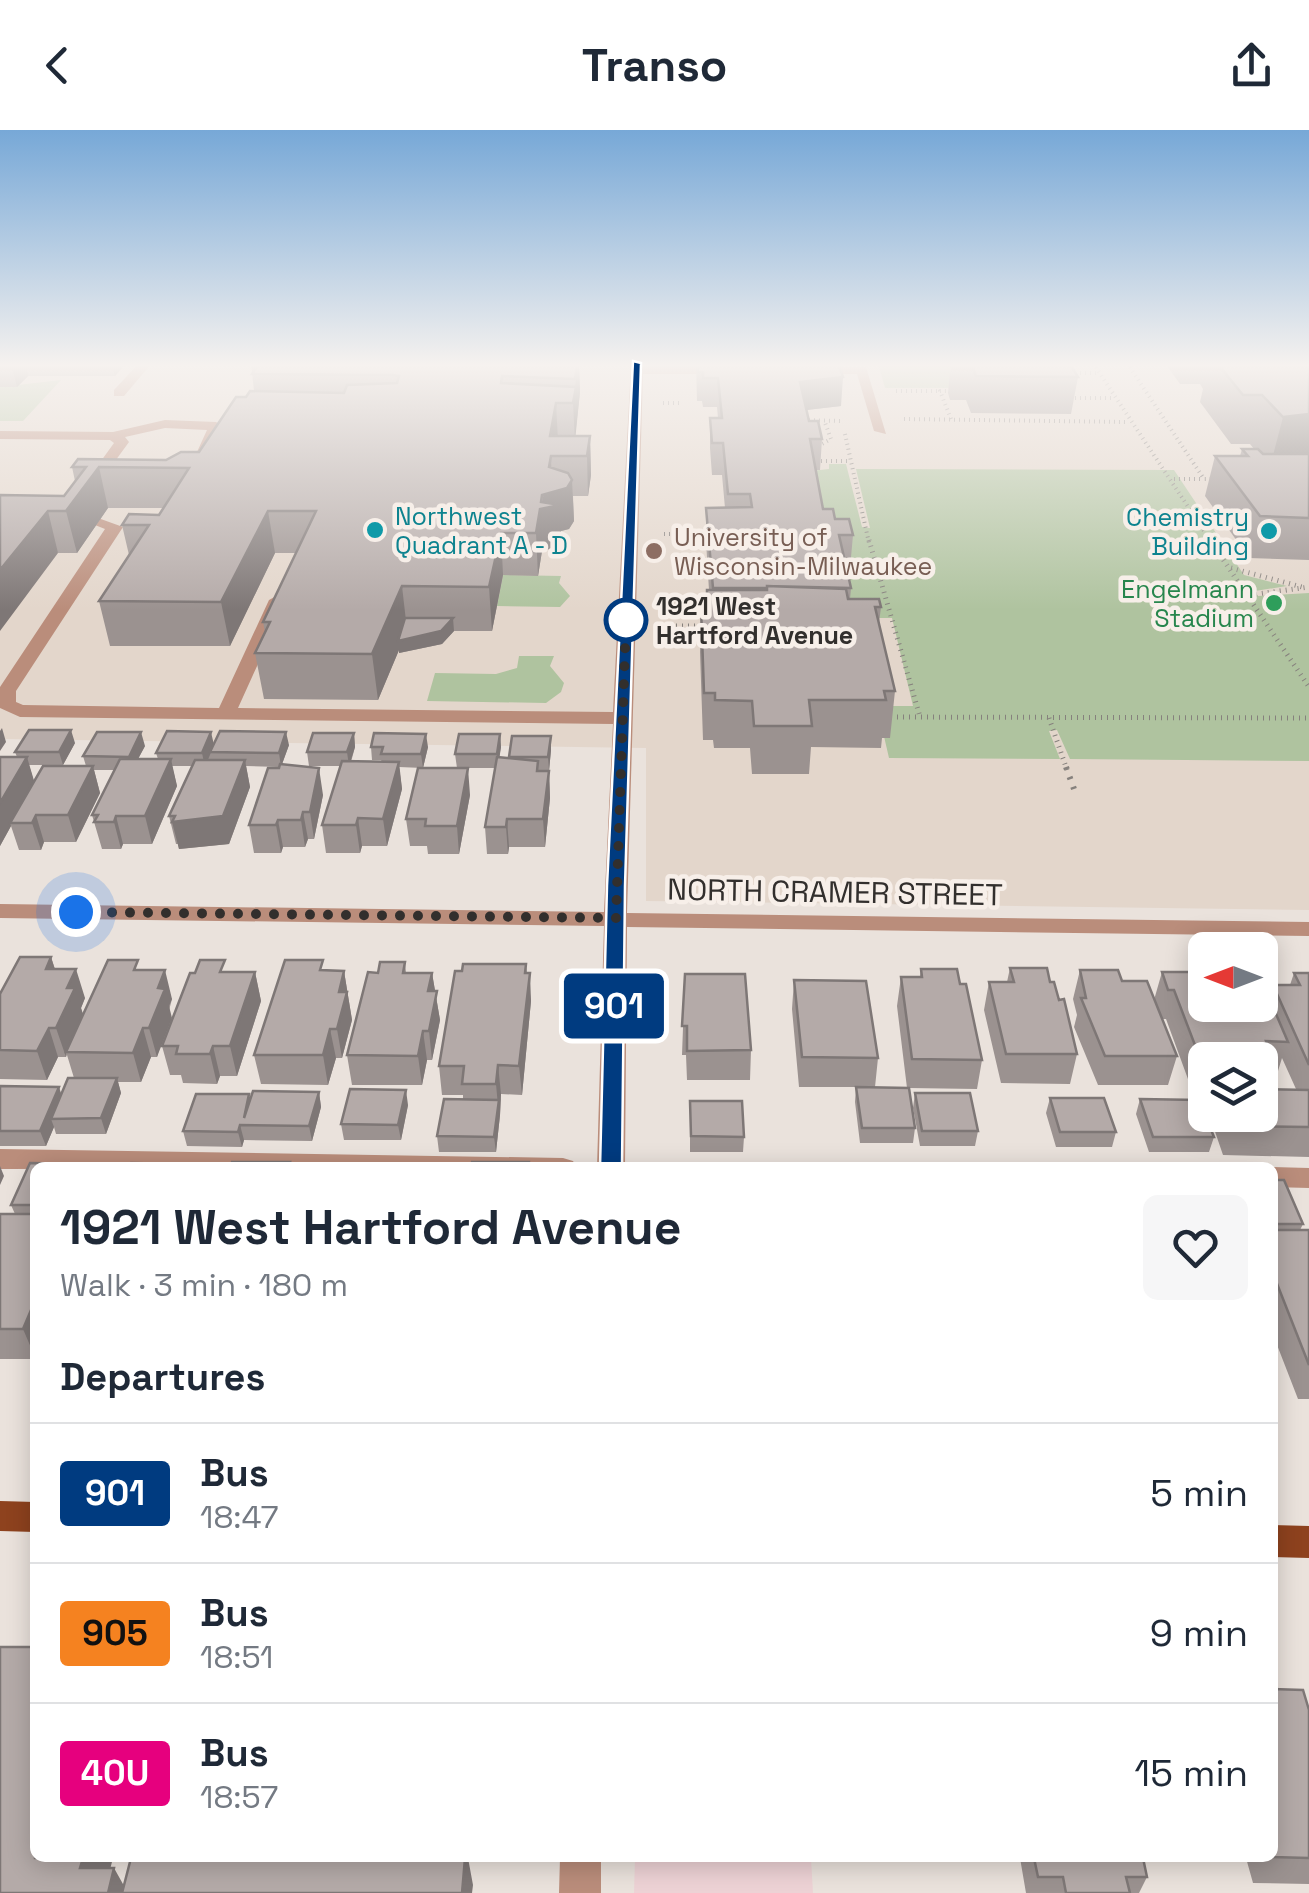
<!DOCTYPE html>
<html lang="en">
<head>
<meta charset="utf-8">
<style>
	:root { --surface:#fff; --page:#f6f6f7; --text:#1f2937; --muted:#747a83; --line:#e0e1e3 }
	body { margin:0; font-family:"Space Grotesk",sans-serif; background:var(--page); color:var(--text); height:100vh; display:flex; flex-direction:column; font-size:38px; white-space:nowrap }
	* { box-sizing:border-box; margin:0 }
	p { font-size:32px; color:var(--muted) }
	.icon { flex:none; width:55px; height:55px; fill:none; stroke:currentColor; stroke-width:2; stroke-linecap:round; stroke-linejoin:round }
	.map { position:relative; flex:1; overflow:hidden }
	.details { position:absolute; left:30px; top:1032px; width:1248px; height:700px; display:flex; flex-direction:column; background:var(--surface); border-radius:15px; box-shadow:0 5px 25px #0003 }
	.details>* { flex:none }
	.badge { padding:0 20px; border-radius:8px; font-size:35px; line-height:65px }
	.needle { width:65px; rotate:270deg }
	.fabs { position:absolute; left:1188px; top:802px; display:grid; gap:20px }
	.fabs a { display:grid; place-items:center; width:90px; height:90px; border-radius:15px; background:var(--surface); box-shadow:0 5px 25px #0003; font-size:50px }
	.you { position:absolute; width:50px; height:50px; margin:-25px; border:8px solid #fff; border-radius:50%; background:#1a73e8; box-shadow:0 0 0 15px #1a73e833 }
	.map>.badge { position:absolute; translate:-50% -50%; box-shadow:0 0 0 5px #fff }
	h2 { padding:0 30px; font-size:38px; line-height:90px }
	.round { display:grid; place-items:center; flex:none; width:105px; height:105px; border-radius:15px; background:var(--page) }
	.headline { display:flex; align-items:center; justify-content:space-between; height:170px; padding:0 30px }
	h1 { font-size:48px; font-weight:800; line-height:75px }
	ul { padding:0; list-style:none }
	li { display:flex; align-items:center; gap:30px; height:140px; padding:0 30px; border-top:2px solid var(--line) }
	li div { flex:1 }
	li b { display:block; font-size:38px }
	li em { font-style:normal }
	li .badge { min-width:110px; font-weight:700; text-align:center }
	header { display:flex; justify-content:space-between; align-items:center; height:130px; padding:0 30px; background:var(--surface); font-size:45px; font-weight:800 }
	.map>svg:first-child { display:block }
	.commercial { fill:#edd2d5 }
	.built { fill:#e3d6cb }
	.green { fill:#afc39f }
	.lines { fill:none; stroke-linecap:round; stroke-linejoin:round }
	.path-far2 { stroke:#86817d; stroke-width:4; stroke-dasharray:1 4; stroke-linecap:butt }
	.path-far1 { stroke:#86817d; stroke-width:5; stroke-dasharray:1 5; stroke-linecap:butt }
	.path { stroke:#86817d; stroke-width:6; stroke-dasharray:2.5 8; stroke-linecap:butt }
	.minor { fill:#ba8d7b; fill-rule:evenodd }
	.major { fill:#8e421e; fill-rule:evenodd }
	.wall { fill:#9b9290; fill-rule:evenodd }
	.shaded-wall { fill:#7e7776 }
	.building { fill:#b4aaa8; stroke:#7e7776; stroke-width:2.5 }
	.line { fill:#003b80; stroke:#fff; stroke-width:2.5 }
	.walk { stroke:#322f2d; stroke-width:10; stroke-dasharray:0 18 }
	.culture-dot { fill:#0f9aa8; stroke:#f7efe9; stroke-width:4 }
	.education-dot { fill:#8d6e63; stroke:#f7efe9; stroke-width:4 }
	.leisure-dot { fill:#2e9e5b; stroke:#f7efe9; stroke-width:4 }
	.stop-dot { fill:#fff; stroke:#003b80; stroke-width:5 }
	.labels { text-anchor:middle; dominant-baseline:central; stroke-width:9; stroke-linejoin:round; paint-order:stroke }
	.far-culture-label { font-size:25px; fill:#0d838f; stroke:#f7efe9; text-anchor:start }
	.far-education-label { font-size:25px; fill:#785e54; stroke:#f7efe9; text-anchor:start }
	.far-leisure-label { font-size:25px; fill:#27864d; stroke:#f7efe9; text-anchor:end }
	.far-stop-label { font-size:25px; font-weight:bold; fill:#322f2d; stroke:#f7efe9; text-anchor:start }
	.street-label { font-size:30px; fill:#322f2d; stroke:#f7efe9 }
</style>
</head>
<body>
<header><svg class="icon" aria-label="back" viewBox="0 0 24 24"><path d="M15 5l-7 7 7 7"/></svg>Transo<svg class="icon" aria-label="share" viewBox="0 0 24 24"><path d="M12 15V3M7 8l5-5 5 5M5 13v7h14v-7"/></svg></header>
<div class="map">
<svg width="1309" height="1763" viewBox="0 0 1309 1763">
	<rect width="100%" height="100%" fill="#eae2dc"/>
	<path class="commercial" d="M635,1728H811L813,1763H634Z"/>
	<path class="built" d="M0,233H1309V780L646,771V618L0,609Z"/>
	<path class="green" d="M878,233H951L962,258H885Z
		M61,250L23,291H0V257Z
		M829,334H846L862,397L870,398L856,339L1174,340L1244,445L1287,456L1255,461L1258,466L1309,463V631L1070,629L1057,600L1049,601L1060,629L889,628L877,576H913L892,488H847L811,341L829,339Z
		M503,445L561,446L559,453L570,466L560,477L497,476Z
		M519,526H554L550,536L564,553L561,562L546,573L427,571L435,543L496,544L517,538Z"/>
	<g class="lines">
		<path class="path-far2" d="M1093,233L1212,413
			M1127,233L1204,349H1214
			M1070,243H1098
			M896,261H940
			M1070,268H1112
			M663,273H680
			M904,289L1128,292
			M951,289L940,261H953
			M804,290L843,291
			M845,304L869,413
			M818,331V316L831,309L824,290
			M821,331H851
			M1174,349H1204
			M664,404H712"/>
		<path class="path-far1" d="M869,410L920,587
			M1210,410L1309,557
			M1231,438L1302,457
			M1250,465L1309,457
			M664,496H707
			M885,587L1309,588
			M1049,588L1067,640"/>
		<path class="path" d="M1066,637L1074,659"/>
		<path class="minor" d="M139,233H152L124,266H114V260Z
			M631,233L726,236L732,240L726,244H643L627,783L1309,792V806L627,797L625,1038H597L604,796L0,788V774L604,782L613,594L20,587L0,578V557L105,399L90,393L98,388L123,397L16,561V572L23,575L219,578L269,470L278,465L287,470L238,578L613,582Z
			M802,237H866L886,304L874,301L857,244H806Z
			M165,290L216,292L223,296L211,322L204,326L197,322L207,300L165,298L125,307L129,312L102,349L104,356L97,360L92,359L88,349L114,313L110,310L0,309V301L113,302Z
			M0,1019L563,1028L573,1031L577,1038L0,1039Z
			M1272,1037L1309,1038V1058L1272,1057Z
			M560,1728H601V1763H559Z"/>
		<path class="major" d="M0,1371L35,1372V1402L0,1401Z
			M1272,1395L1309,1396V1428L1272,1427Z"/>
	</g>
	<path class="wall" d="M0,233H126L115,246H28L17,257H0Z
		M164,233H246L244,235H164Z
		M251,233H579L580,262L575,306H590L591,345L588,366H573L574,391L569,399L561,401V416L542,421L538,446L503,445L492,501H454L442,514L399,523V520L378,570L264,569L255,523L265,502L263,492L296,423H275L230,516H110L99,471L129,425L122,395L159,385L163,378H108L77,423H58L0,365L64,366L75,351L72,337L166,330L199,322L246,267L254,261Z
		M696,233H848L839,234L841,276L806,280L809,291L822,309L820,340H816L823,379L853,405L850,438H846L851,458L850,469L881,477L879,493L895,561L890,608H882L881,618L811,617L809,644H752L750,618H714L713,610H703L700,522L701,477H706L707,460H709L706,411V378H725L722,345H712L710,318V288H718L717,277H703L702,271H697Z
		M951,233H1066L1078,247L1071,284L971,283L966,270H950L948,263Z
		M1165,233H1309V430L1249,428L1205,366L1215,326H1240L1242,319H1254L1250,314H1231L1200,272L1203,259L1200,254H1180Z
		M354,603L355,617L351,632H382L381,630H372L371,617H428L423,638L399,637L402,659L387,716H362L360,723H326L322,695L341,636H309L307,622Z
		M500,604L501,617L499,627L509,628L551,620L549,641L550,668L545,717H509L508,724H487L485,697L495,638H457L455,624Z
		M75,613L63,635H29L34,652L86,636L83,626L145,616L138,629H158L156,623L214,615H289L282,634L323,665L314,709H308L305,717H283L281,723H254L249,695L279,637L246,636L250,657L229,714L179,719L178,714H176L169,686L192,636H172L177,656L152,714H123L121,719H102L92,685L115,640H94L100,663L76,712H44L41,720H19L11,696L0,716V627H17L15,622Z
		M470,665L459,724H428L427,716H410L406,689Z
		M51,827L55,839L85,868L81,878L83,885L140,840L172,869L157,927H151L141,952H118L121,963L106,1004H56L54,997L46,1016H0V956L61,964L74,948L67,925L66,927H58L47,950L0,949V861L1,863Z
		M405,832L406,843H432L440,890L432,930H427L422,955H352L347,925L378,843Z
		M1010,838L1050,852L1059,870L1077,924L1070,954L1001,953L984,880L989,852H1007Z
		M921,839L960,854L982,930L977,959L909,958L915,998L913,1013H860L855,972L856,957H799L792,879L794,850L878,928L875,957L907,958L897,876L901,847H920Z
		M325,840L344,841L352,890L342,928H336L328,955L261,954L254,925Z
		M1080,840L1122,851L1154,870L1162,842L1255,883L1263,884L1273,855H1290L1294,843H1309V1027L1223,1025L1210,987V985H1260V930H1205V960H1192L1166,889H1162L1177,926L1168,955H1098L1074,897L1077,885L1073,869ZM1282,928L1296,959H1265L1271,941H1278Z
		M228,842H255L261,871L237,946H220L217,954L183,953L181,945H170L162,916Z
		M527,843L531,871L522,965L501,964L500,985L496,1022H439L437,1006L463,969V965H442L439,936Z
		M685,844L751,920L750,950H687L686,925H682Z
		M319,962L321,977L312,1011L244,1010L242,1017L187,1016L183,1001L250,969Z
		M915,963L978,1001L975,1016H920L913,978Z
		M1050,968L1116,1002L1112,1017H1056L1046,983Z
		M1140,969L1214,1007L1209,1022H1149L1136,984Z
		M690,971L744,1007L743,1022H690Z
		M408,975L401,1010H344L341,994Z
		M35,1038V1229H0V1084H15L11,1075Z
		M1272,1050L1303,1094L1300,1100H1309V1269H1298L1272,1202Z
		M1309,1580V1754L1253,1753L1246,1728H1272Z
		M890,1728H996L995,1729Z
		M1020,1728H1143L1147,1747L1139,1763H1026Z"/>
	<path class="shaded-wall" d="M11,233H25L28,246L17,257Z
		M112,233H126L115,246Z
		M578,233H579L580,262L575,311L573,273Z
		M843,247L841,276L798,281L800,252Z
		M556,273L558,311L551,326L552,362L572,350L574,391L569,399L561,401V416L542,421L538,446L536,403L549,337L550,306Z
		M1309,284V333L1270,337L1283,287Z
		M590,306L591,345L588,366L587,326Z
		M99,337L108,378L77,423L66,381Z
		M48,381L58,423L0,501V440Z
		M268,381L275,423L230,516L221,472Z
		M501,403L503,445L492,501L489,457Z
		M402,456L407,500L453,488L454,501L442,514L399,523V520L378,570L372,524Z
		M2,598L6,612L0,621V601Z
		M71,600L75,613L63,635L59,622Z
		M141,602L145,616L132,640L129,627Z
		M211,602L214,615L205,637L202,623Z
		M286,602L289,615L281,637L279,623Z
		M354,603L355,617L349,636L347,622Z
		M426,604L428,617L423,638L421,624Z
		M500,604L501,617L498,638L497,624Z
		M551,606V620L549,641L548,627Z
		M27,627L35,654L10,693L11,696L0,716V673Z
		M171,629L177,656L152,714L145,686Z
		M245,630L250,657L229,714L179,719L172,692Z
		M399,632L402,659L387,716L383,689Z
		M93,636L100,663L76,712L68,685Z
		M319,638L323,665L314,709L310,682Z
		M468,638L470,665L459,724L457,696Z
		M549,641L550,668L545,717L543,689Z
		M303,682L308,709L305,717L301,690Z
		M36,685L44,712L41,720L32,693Z
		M116,686L123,714L121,719L114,692Z
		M358,688L362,716L360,723L356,695Z
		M507,689L509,717L508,724L506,697Z
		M278,690L283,717L281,723L276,695Z
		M51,827L60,856L46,839Z
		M526,834L528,858L530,843L531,871L522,965L519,936Z
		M76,839L85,868L81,878L84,887L66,922V927L56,898L67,858Z
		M165,840L172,869L169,876L172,888L157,927L149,898L158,858Z
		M344,841L352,890L342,928L337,899L339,862Z
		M255,842L261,871L237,946L230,916Z
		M432,843L440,890L432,930L429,901L428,861Z
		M49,898L58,927L47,950L37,921Z
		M143,898L151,927L141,952L133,923Z
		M330,899L336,928L328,955L323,925Z
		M423,901L427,930L422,955L418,926Z
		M213,916L220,946L217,954L210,924Z
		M498,935L501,964L500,985L496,1022L494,1007L498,976L496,954Z
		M117,948L121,963L106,1004L101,988Z
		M59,957L64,972L51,989L54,997L46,1016L40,1001Z
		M406,960L408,975L401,1010L398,995Z
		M319,962L321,977L312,1011L309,996Z
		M240,995L244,1010L242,1017L238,1002Z
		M0,1036L4,1046L0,1055Z
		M34,1173L35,1177V1227L23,1199Z
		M83,1728H113L104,1763L80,1738Z
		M465,1728H468L473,1755L472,1763H462Z
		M114,1738L128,1763H108Z"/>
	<path class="building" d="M259,233H578L575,249L502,246L501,253L576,257L573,273H556L550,306H590L587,326H551L549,337L568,343L572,350L567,358L542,365L541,372L560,375L540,379L536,403H501L489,457L402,456L372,524L255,523L270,492H263L316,381H268L221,472L99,471L149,395H122L129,384L159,385L189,338L99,337L66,381H48L0,440V365L64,366L86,337H72L78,329L166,330L181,322H199L236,267H246L250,261L344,263L347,255L397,253L399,246L393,245L252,244Z
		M697,233H838L843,247L800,252L809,291H818L822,309H810L823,379H833L835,389H849L853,405H839L851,458L767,456V458H713L706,378L752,377L750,364H728L723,313H712L710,288H722L718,248H703V242H698Z
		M954,233H1053L1054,234H1070L1078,247L976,246L971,233Z
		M1217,233H1309V284L1283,287L1262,265H1243Z
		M1242,319H1258L1263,324H1309V388L1260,386L1215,326H1248Z
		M767,456L846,459L848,469H879L881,477H875L895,561H884L886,570H809L812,596H754L752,571L715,570V563H704L701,477H707V460H767Z
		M405,488H453L441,501L398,511Z
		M29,600H71L59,622H15Z
		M167,601L211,602L202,623H156Z
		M220,601L286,602L279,623L210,622Z
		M97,602H141L129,627L83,626Z
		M313,603H354L347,622H307Z
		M374,603L426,604L421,624H381L383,617H371Z
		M459,604H500L497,624H455Z
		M512,606H551L548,627H509Z
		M0,627H27L0,673Z
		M497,627L538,631L537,641H549L543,689H507L506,697H485Z
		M120,629H171L145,686H116L114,692H94L98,685H92Z
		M195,630H245L223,686L172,692L175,686H169Z
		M342,631L399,632L383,689L358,688L356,695H322Z
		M280,634L319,638L310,682H303L301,690H278L276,695H249L268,638H279Z
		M43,636H93L68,685H36L32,693H10Z
		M418,638H468L457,696H425L426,689H406Z
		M20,827H51L46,839H76L67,858H75L56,898H49L37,921L0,920V864Z
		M108,830H138L134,840H165L158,858L165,859L149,898H143L133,923L66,922Z
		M200,830H225L220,842H255L230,916H213L210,924H176L178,916H162L190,843H195Z
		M285,830H323L320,840L344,841L339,862H347L337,899H330L323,925H254Z
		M380,832H405L403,843H432L428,861H437L429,901H423L418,926L347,925L368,842L378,843Z
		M463,834H526L525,843H530L519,936L498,935L496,954H462L464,936H439L455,841H462Z
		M1010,838H1047L1050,852H1054L1059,870L1064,869L1077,924H1006L989,852H1014Z
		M921,839H957L960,854H966L982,930L912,929L901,847H922Z
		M1080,840H1118L1122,851H1147L1177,926H1105L1081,868H1086Z
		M1162,842H1205V875H1252L1255,883L1276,884L1288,912L1266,911L1274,932H1260V930L1201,931L1174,860H1168Z
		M1294,843H1309V935L1273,855H1300Z
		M685,844H745L751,920L687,921V896H682Z
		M794,850L866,851L878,928L802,927Z
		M68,948H117L101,988L51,989Z
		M0,956L59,957L40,1001H0Z
		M856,957L909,958L915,998H862Z
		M350,959L406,960L398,995L341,994Z
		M1260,959L1309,960V997L1233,996L1229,985H1260Z
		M253,961L319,962L309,996L240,995L238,1002L183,1001L196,964H249L244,988Z
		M915,963H970L978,1001H922Z
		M1050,968H1104L1116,1002H1060Z
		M444,969L499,970L494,1007L437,1006Z
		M1140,969L1199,970L1214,1007H1153Z
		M690,971H742L744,1007L691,1006Z
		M232,1032H290L288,1038H231Z
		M472,1032H529V1038H471Z
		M30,1033L84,1034L83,1038H35V1075H11Z
		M131,1033L182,1034L181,1038H129Z
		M694,1034L751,1035V1038H694Z
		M335,1035H389V1038H334Z
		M1272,1050H1284L1303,1094H1272Z
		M0,1084H35V1173H34L23,1199H0Z
		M1272,1100H1309V1235L1272,1141Z
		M0,1517H35V1728H83L80,1738H114L108,1763H0Z
		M1272,1559L1303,1560L1309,1580V1728L1272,1727Z
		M131,1728H465L462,1763H122Z
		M1034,1728H1143L1147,1747H1126L1130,1763H1066L1063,1747H1038Z"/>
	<linearGradient id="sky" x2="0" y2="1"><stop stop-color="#77a8d7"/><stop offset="0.49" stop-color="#f6f2ef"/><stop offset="1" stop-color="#f6f2ef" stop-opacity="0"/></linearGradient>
	<rect width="1309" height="480" fill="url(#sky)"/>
	<path class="line" d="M633,231L641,233L625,756L622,1038L611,1045L600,1038L607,756Z"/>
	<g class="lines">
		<path class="walk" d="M76,782L616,788L626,490"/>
	</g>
	<g class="culture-dot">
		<circle cx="375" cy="400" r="10"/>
		<circle cx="1269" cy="401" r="10"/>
	</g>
	<circle class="education-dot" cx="654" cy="421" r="10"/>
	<circle class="leisure-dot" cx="1274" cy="473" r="10"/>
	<circle class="stop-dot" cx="626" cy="490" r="20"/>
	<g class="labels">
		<g class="far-culture-label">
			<text x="395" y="386">Northwest<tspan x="395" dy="29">Quadrant A - D</tspan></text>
			<text x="1249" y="387" text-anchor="end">Chemistry<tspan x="1249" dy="29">Building</tspan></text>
		</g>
		<g class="far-education-label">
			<text x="674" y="407">University of<tspan x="674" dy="29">Wisconsin-Milwaukee</tspan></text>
		</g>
		<g class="far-leisure-label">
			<text x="1254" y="459">Engelmann<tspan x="1254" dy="29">Stadium</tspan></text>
		</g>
		<g class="far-stop-label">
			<text x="656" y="476">1921 West<tspan x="656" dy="29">Hartford Avenue</tspan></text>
		</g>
		<g class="street-label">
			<text transform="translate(835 762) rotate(1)">NORTH CRAMER STREET</text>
		</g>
	</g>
</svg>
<div class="fabs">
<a><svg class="needle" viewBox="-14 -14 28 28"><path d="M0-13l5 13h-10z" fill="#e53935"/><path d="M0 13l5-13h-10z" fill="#747a83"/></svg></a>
<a><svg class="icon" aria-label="layers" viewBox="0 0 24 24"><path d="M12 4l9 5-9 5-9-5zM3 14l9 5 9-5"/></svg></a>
</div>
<div class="you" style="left:76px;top:782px"></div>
<b class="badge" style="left:614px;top:876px;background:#003b80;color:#fff">901</b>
<section class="details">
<div class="headline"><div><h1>1921 West Hartford Avenue</h1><p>Walk · 3 min · 180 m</p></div><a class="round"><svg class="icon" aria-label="heart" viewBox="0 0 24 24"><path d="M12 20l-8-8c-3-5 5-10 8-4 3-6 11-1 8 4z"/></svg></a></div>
<h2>Departures</h2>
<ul>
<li><span class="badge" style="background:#003b80;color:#fff">901</span><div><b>Bus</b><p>18:47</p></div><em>5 min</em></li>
<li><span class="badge" style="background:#f58220;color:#111">905</span><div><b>Bus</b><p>18:51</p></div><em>9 min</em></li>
<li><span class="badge" style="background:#e6007e;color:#fff">40U</span><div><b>Bus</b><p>18:57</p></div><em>15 min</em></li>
</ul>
</section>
</div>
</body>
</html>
